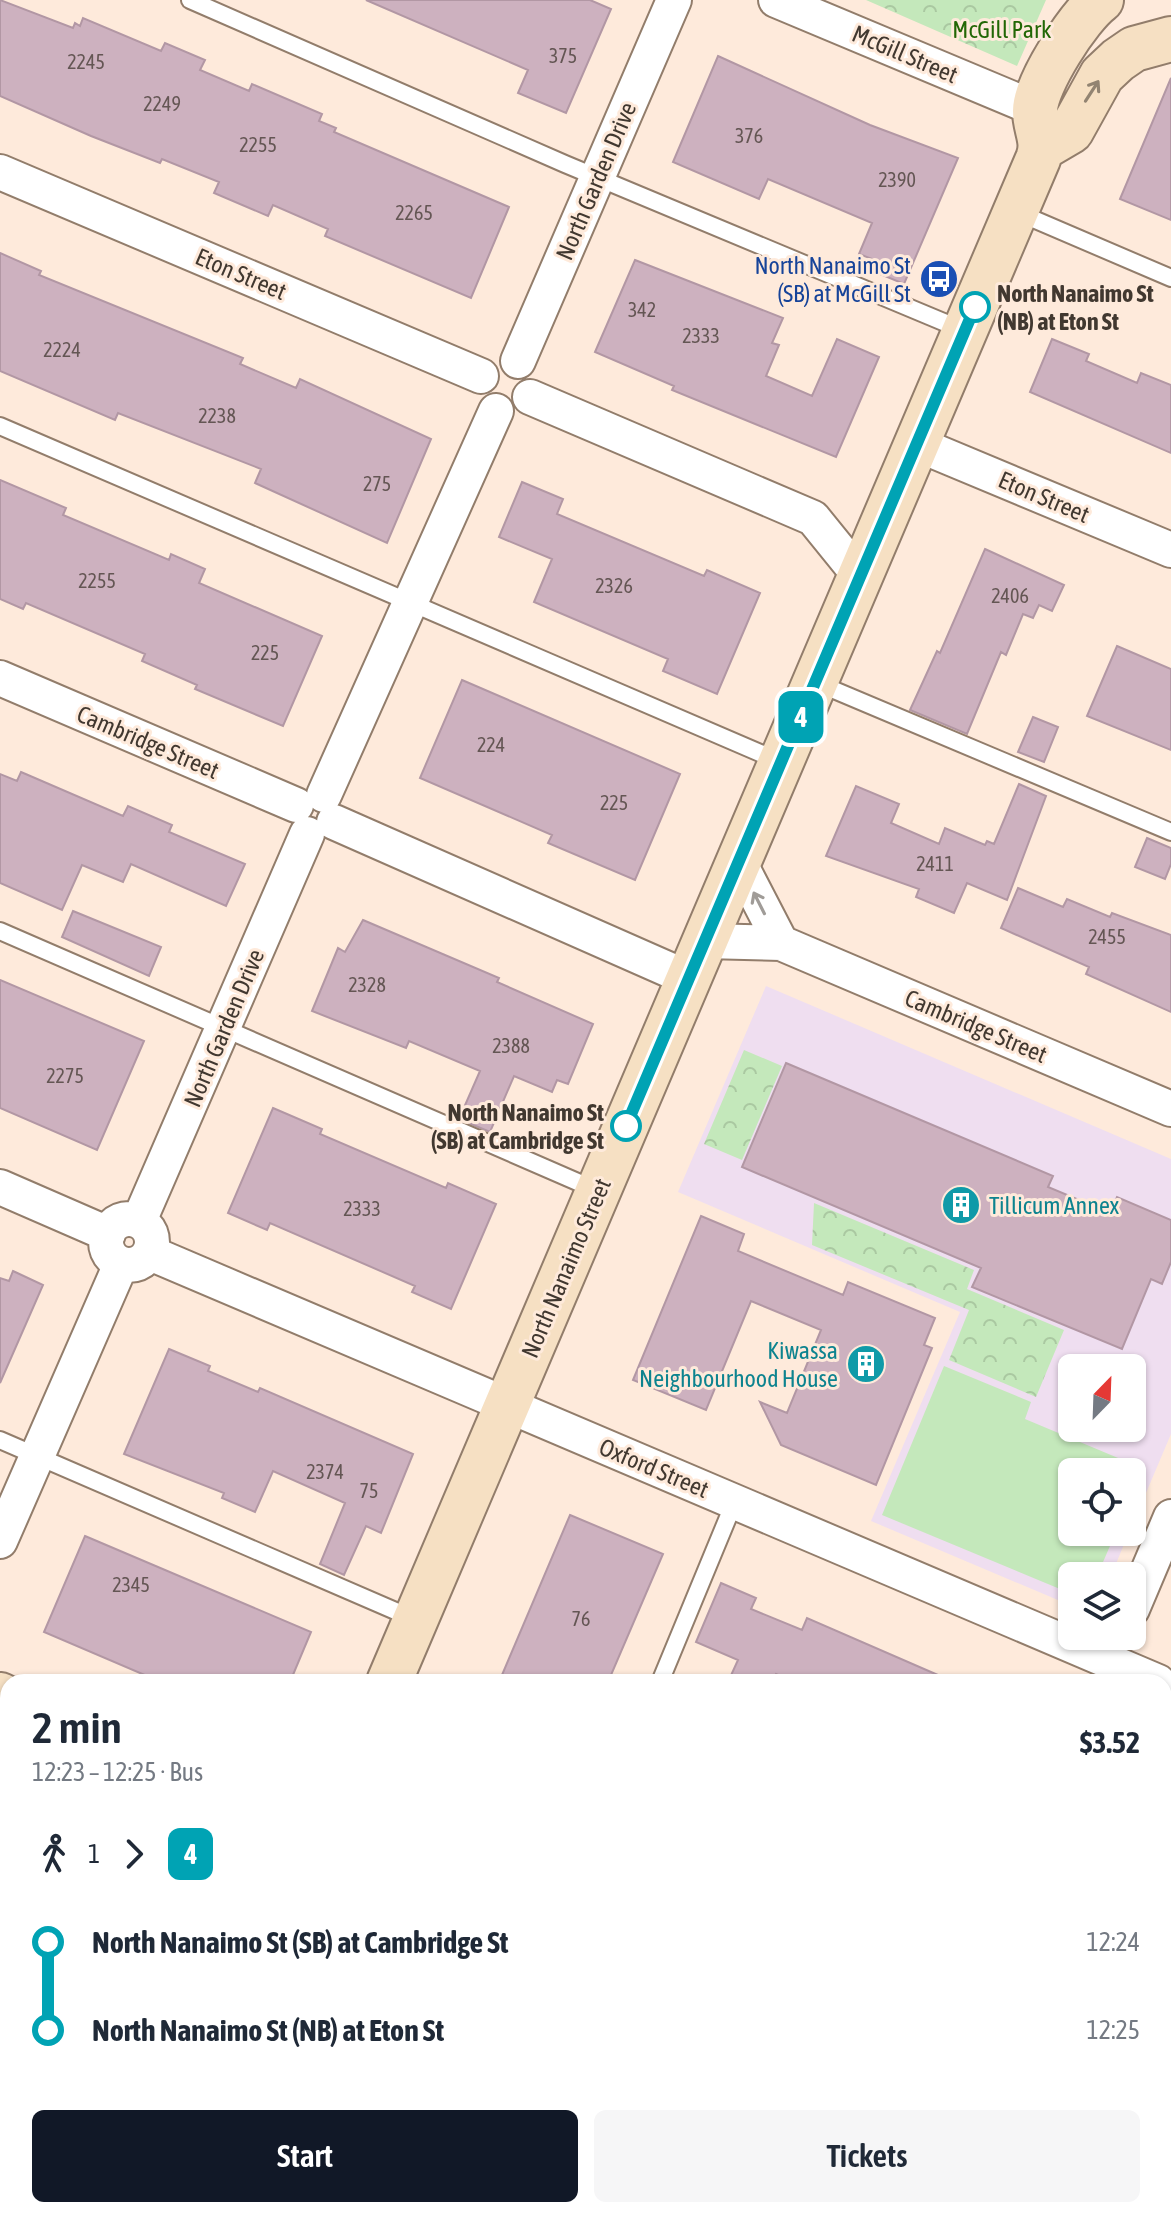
<!DOCTYPE html>
<html lang="en">
<head>
<meta charset="utf-8">
<style>
	:root { --surface:#fff; --page:#f6f6f7; --text:#1f2937; --muted:#747a83; --accent:#111827 }
	body { margin:0; font-family:"Asap Condensed",sans-serif; background:var(--page); color:var(--text); height:100vh; display:flex; flex-direction:column; font-size:30px; white-space:nowrap }
	* { box-sizing:border-box; margin:0 }
	p { font-size:26px; color:var(--muted) }
	.icon { flex:none; width:44px; height:44px; fill:none; stroke:currentColor; stroke-width:2; stroke-linecap:round; stroke-linejoin:round }
	.map { position:relative; flex:1; overflow:hidden }
	.sheet { position:absolute; left:0px; top:1674px; width:1172px; height:544px; display:flex; flex-direction:column; background:var(--surface); border-radius:24px 24px 0 0; box-shadow:0 2px 6px #0004 }
	.sheet>* { flex:none }
	.badge { padding:0 16px; border-radius:12px; font-size:28px; line-height:52px }
	.needle { width:52px; rotate:23deg }
	.controls { position:absolute; left:1058px; top:1354px; display:grid; gap:16px }
	.controls a { display:grid; place-items:center; width:88px; height:88px; border-radius:12px; background:var(--surface); box-shadow:0 2px 6px #0004; font-size:40px }
	.map>.badge { position:absolute; translate:-50% -50%; box-shadow:0 0 0 4px #fff }
	.legs { display:flex; align-items:center; gap:12px; height:88px; padding:0 32px; font-size:26px }
	.legs p { margin-inline-start:auto }
	.head { display:flex; align-items:center; justify-content:space-between; height:136px; padding:0 32px }
	h1 { font-size:44px; font-weight:600; line-height:60px }
	.cta { display:flex; gap:16px; margin-top:auto; padding:16px 32px }
	.cta a { flex:1; height:92px; border-radius:12px; background:var(--accent); color:#fff; font-size:32px; font-weight:600; line-height:92px; text-align:center }
	.cta a+a { background:var(--page); color:var(--text) }
	ul { padding:0 32px; list-style:none }
	li { display:flex; align-items:center; gap:28px; height:88px; font-size:30px }
	li i { display:grid; place-items:center; width:12px; height:100%; margin:0 10px; background:currentColor }
	li i::after { content:''; width:20px; height:20px; margin:-10px; border:6px solid; border-radius:50%; background:var(--surface) }
	li p { margin-inline-start:auto }
	li:first-child i { background:linear-gradient(#0000 50%,currentColor 0) }
	li:last-child i { background:linear-gradient(currentColor 50%,#0000 0) }
	.map>svg:first-child { display:block }
	.education { fill:#efdef0; fill-rule:evenodd }
	.park { fill:url(#park-crowns) }
	.garden { fill:#c4e8bb }
	.building { fill:#cdb1bf; stroke:#b297a4; stroke-width:2 }
	.lines { fill:none; stroke-linecap:round; stroke-linejoin:round }
	.service-casing { stroke:#927d6b; stroke-width:20 }
	.minor-casing { stroke:#927d6b; stroke-width:38 }
	.tertiary-casing { stroke:#927d6b; stroke-width:46 }
	.secondary-casing { stroke:#927d6b; stroke-width:48 }
	.service { stroke:#fff; stroke-width:16 }
	.minor { stroke:#fff; stroke-width:34 }
	.tertiary { stroke:#fff; stroke-width:42 }
	.secondary { stroke:#f6e0c3; stroke-width:44 }
	.oneway { stroke:#928472 }
	.oneway2 { stroke:#a09c98 }
	.line-1-casing { stroke:#fff; stroke-width:18 }
	.line-1 { stroke:#00a3b4; stroke-width:12 }
	.stop-1-dot { fill:#fff; stroke:#00a3b4; stroke-width:4 }
	.labels { text-anchor:middle; dominant-baseline:central; stroke-width:6; stroke-linejoin:round; paint-order:stroke }
	.number-label { font-size:20px; fill:#645654 }
	.park-label { font-size:24px; fill:#226705; stroke:#feeadb }
	.street-label { font-size:24px; fill:#413830; stroke:#feeadb }
	.transit-label { font-size:24px; fill:#164399; stroke:#feeadb; text-anchor:end }
	.stop-label { font-size:24px; font-weight:bold; fill:#413830; stroke:#feeadb; text-anchor:start }
	.culture-label { font-size:24px; fill:#0d838f; stroke:#feeadb; text-anchor:start }
</style>
</head>
<body>
<div class="map">
<svg width="1171" height="2218" viewBox="0 0 1171 2218">
	<defs>
		<pattern id="park-crowns" width="20" height="18" patternUnits="userSpaceOnUse" patternTransform="scale(2)"><rect width="20" height="18" fill="#c4e8bb"/><path d="M2 6a3 3 0 1 1 6 0M12 15a3 3 0 1 1 6 0" fill="none" stroke="#aac8a1"/></pattern>
	</defs>
	<rect width="100%" height="100%" fill="#feeadb"/>
	<path class="education" d="M766,986L1171,1159V1434L1132,1526V1472H1072V1532H1129L1111,1576H1072V1606L871,1521L960,1312L678,1192ZM1072,1368H1132V1428H1072Z"/>
	<path class="park" d="M866,0H1046L1017,66Z
		M744,1050L782,1066L742,1160L704,1144Z
		M814,1203L974,1270L967,1289L1064,1330L1036,1397L949,1360L969,1310L812,1245Z"/>
	<path class="garden" d="M944,1366L1031,1402L1025,1419L1142,1468L1132,1493V1472H1072V1532H1116L1097,1576H1072V1594L882,1515Z"/>
	<path class="building" d="M0,0L73,28L75,23L80,26L83,18L161,51L165,43L205,60L200,70L249,91L252,84L322,114L319,121L336,128L334,132L509,207L471,298L325,236L328,229L273,205L268,216L214,193L219,182L162,159L160,163L91,136L0,96Z
		M366,0H590L611,9L566,113L518,93L528,70Z
		M718,56L870,125L958,158L904,284L880,274L885,264L859,254L872,223L768,179L759,199L673,162Z
		M1171,78V220L1120,199Z
		M0,253L41,271L39,275L243,358L240,364L296,388L300,379L431,439L387,543L255,483L261,469L118,413L115,420L0,371Z
		M635,260L783,318L772,343L779,345L766,376L812,396L837,339L879,357L836,457L672,390L674,386L595,352Z
		M1052,339L1089,354L1086,361L1137,383L1141,373L1171,385V453L1030,392Z
		M0,480L66,508L63,515L169,560L171,554L205,569L199,583L322,636L283,726L195,689L197,685L142,661L145,654L26,603L23,609L0,599Z
		M522,482L563,499L557,514L704,576L707,570L760,593L717,694L663,671L668,659L534,602L552,559L499,537Z
		M985,549L1064,585L1052,611L1039,605L1033,618L1023,614L1006,655L1001,652L967,734L910,710L937,651L940,653Z
		M1117,646L1171,669V750L1087,716Z
		M462,680L680,774L635,880L548,843L552,835L420,778Z
		M1033,717L1058,727L1044,762L1018,752Z
		M21,772L123,816L128,806L172,825L169,832L245,864L226,906L131,864L123,882L82,865L62,910L0,883V774L17,781Z
		M1019,784L1046,796L1007,900L967,883L954,913L916,897L919,889L826,856L856,786L899,804L891,823L939,844L945,828L985,845L987,841L994,844Z
		M1147,838L1171,848V864L1165,879L1135,867Z
		M1018,888L1063,907L1067,899L1110,917L1112,913L1171,935V1012L1086,974L1089,967L1001,928Z
		M73,911L161,947L149,976L62,937Z
		M363,920L499,978L497,982L593,1024L568,1084L557,1080L552,1092L514,1076L490,1132L459,1119L480,1071L409,1041L406,1048L312,1011L338,948L345,952Z
		M0,980L144,1041L97,1150L0,1108Z
		M786,1063L1053,1176L1048,1187L1110,1213L1117,1197L1171,1220V1262L1162,1284L1151,1279L1122,1349L972,1287L981,1268L742,1167Z
		M273,1108L322,1129L320,1134L446,1188L448,1183L496,1204L451,1309L412,1292L415,1286L270,1223L267,1230L228,1213Z
		M701,1216L744,1234L738,1251L843,1295L848,1282L935,1318L924,1345L932,1348L876,1485L781,1445L760,1402L787,1413L821,1330L751,1301L706,1410L633,1380Z
		M13,1271L43,1285L0,1383V1278L9,1281Z
		M169,1349L210,1366L208,1371L258,1392L260,1388L413,1454L381,1533L366,1526L344,1575L320,1564L345,1503L273,1471L255,1512L222,1498L224,1493L124,1454Z
		M570,1515L663,1554L608,1682H499Z
		M85,1536L311,1632L290,1682H161L44,1632Z
		M721,1583L756,1598L751,1609L802,1630L807,1618L954,1682H796L776,1674L772,1682H728L738,1660L696,1642Z"/>
	<g class="lines">
		<defs>
			<path id="service" d="M190,0L565,164L965,331
				M1017,212L1171,278
				M0,426L781,762
				M815,682L1171,832
				M0,931L596,1190
				M0,1440L414,1619
				M660,1682L734,1503
				M1164,1937L1171,1940
				M0,1946L8,1950
				M613,2210L632,2218
				M425,2218L428,2210"/>
			<path id="minor" d="M776,0L1034,108
				M0,172L481,376
				M518,361L674,0
				M530,397L813,518L860,576
				M917,444L1171,550
				M0,678L296,805
				M324,795L496,411
				M334,822L690,979
				M739,862L781,943
				M705,941L781,943L1171,1109
				M0,1187L108,1234
				M106 1242a23 23 0 1 1 46 0a23 23 0 1 1-46 0Z
				M139,1221L307,834
				M150,1253L1158,1682
				M0,1541L121,1264
				M1132,1609L1171,1517
				M0,2197L8,2200
				M32,2210L51,2218
				M874,2218L877,2210"/>
			<path id="tertiary" d="M1164,2190L1171,2193"/>
			<path id="secondary" d="M1042,148L1071,131L1102,75L1118,60L1134,49L1171,39
				M389,1682L1038,159C1045,141 1035,129 1035,111C1035,84 1079,16 1101,0
				M0,1695L8,1699
				M138,2218L141,2210
				M186,2218L189,2210"/>
		</defs>
		<use href="#service" class="service-casing"/>
		<use href="#minor" class="minor-casing"/>
		<use href="#tertiary" class="tertiary-casing"/>
		<use href="#secondary" class="secondary-casing"/>
		<use href="#service" class="service"/>
		<use href="#minor" class="minor"/>
		<use href="#tertiary" class="tertiary"/>
		<use href="#secondary" class="secondary"/>
	</g>
	<defs><path id="oneway-shaft" d="M-6 0H5M1.5-3L5.5 0L1.5 3" fill="none" stroke-width="1.6" stroke-linecap="round" stroke-linejoin="round" transform="scale(2)"/></defs>
	<use class="oneway" href="#oneway-shaft" transform="translate(1092 91) rotate(-57)"/>
	<use class="oneway2" href="#oneway-shaft" transform="translate(759 903) rotate(-117)"/>
	<g class="lines">
		<defs>
			<path id="line-1" d="M626,1126L975,307"/>
		</defs>
		<use href="#line-1" class="line-1-casing"/>
		<use href="#line-1" class="line-1"/>
	</g>
	<defs>
		<symbol id="bus-disc" viewBox="-11 -11 22 22"><circle r="9.5" fill="#1a4fb4" stroke="#feeadb"/><path d="M-5-6H5V4H4V6H2V4H-2V6H-4V4H-5ZM-3.5-4V0h7V-4ZM-3.5 1.2v1.5H-2V1.2ZM2 1.2v1.5H3.5V1.2Z" fill="#fff"/></symbol>
		<symbol id="building-disc" viewBox="-11 -11 22 22"><circle r="9.5" fill="#0f9aa8" stroke="#feeadb"/><path d="M-4-6H4V6H1V3H-1V6H-4ZM-2.5-4.3h1.7v1.8h-1.7ZM.8-4.3h1.7v1.8H.8ZM-2.5-1h1.7V.8h-1.7ZM.8-1h1.7V.8H.8Z" fill="#fff"/></symbol>
	</defs>
	<g fill-rule="evenodd">
		<use href="#bus-disc" x="917" y="257" width="44" height="44"/>
		<use href="#building-disc" x="939" y="1183" width="44" height="44"/>
		<use href="#building-disc" x="844" y="1342" width="44" height="44"/>
	</g>
	<g class="stop-1-dot">
		<circle cx="975" cy="307" r="14"/>
		<circle cx="626" cy="1126" r="14"/>
	</g>
	<g class="labels">
		<g class="number-label">
			<text x="563" y="55">375</text>
			<text x="86" y="61">2245</text>
			<text x="162" y="103">2249</text>
			<text x="749" y="135">376</text>
			<text x="258" y="144">2255</text>
			<text x="897" y="179">2390</text>
			<text x="414" y="212">2265</text>
			<text x="642" y="309">342</text>
			<text x="701" y="335">2333</text>
			<text x="62" y="349">2224</text>
			<text x="217" y="415">2238</text>
			<text x="377" y="483">275</text>
			<text x="97" y="580">2255</text>
			<text x="614" y="585">2326</text>
			<text x="1010" y="595">2406</text>
			<text x="265" y="652">225</text>
			<text x="491" y="744">224</text>
			<text x="614" y="802">225</text>
			<text x="935" y="863">2411</text>
			<text x="1107" y="936">2455</text>
			<text x="367" y="984">2328</text>
			<text x="511" y="1045">2388</text>
			<text x="65" y="1075">2275</text>
			<text x="362" y="1208">2333</text>
			<text x="325" y="1471">2374</text>
			<text x="369" y="1490">75</text>
			<text x="131" y="1584">2345</text>
			<text x="581" y="1618">76</text>
		</g>
		<g class="park-label">
			<text x="1002" y="29">McGill Park</text>
		</g>
		<g class="street-label">
			<text transform="translate(905 54) rotate(23)">McGill Street</text>
			<text transform="translate(596 181) rotate(-67)">North Garden Drive</text>
			<text transform="translate(241 274) rotate(23)">Eton Street</text>
			<text transform="translate(1044 497) rotate(23)">Eton Street</text>
			<text transform="translate(148 742) rotate(23)">Cambridge Street</text>
			<text transform="translate(976 1026) rotate(23)">Cambridge Street</text>
			<text transform="translate(224 1028) rotate(-67)">North Garden Drive</text>
			<text transform="translate(566 1268) rotate(-67)">North Nanaimo Street</text>
			<text transform="translate(654 1468) rotate(23)">Oxford Street</text>
		</g>
		<g class="transit-label">
			<text x="911" y="265">North Nanaimo St<tspan x="911" dy="28">(SB) at McGill St</tspan></text>
		</g>
		<g class="stop-label">
			<text x="997" y="293">North Nanaimo St<tspan x="997" dy="28">(NB) at Eton St</tspan></text>
			<text x="604" y="1112" text-anchor="end">North Nanaimo St<tspan x="604" dy="28">(SB) at Cambridge St</tspan></text>
		</g>
		<g class="culture-label">
			<text x="989" y="1205">Tillicum Annex</text>
			<text x="838" y="1350" text-anchor="end">Kiwassa<tspan x="838" dy="28">Neighbourhood House</tspan></text>
		</g>
	</g>
</svg>
<div class="controls">
<a><svg class="needle" viewBox="-14 -14 28 28"><path d="M0-13l5 13h-10z" fill="#e53935"/><path d="M0 13l5-13h-10z" fill="#747a83"/></svg></a>
<a><svg class="icon" aria-label="locate" viewBox="0 0 24 24"><circle cx="12" cy="12" r="6"/><path d="M12 2v4M12 18v4M2 12h4M18 12h4"/></svg></a>
<a><svg class="icon" aria-label="layers" viewBox="0 0 24 24"><path d="M12 4l9 5-9 5-9-5zM3 14l9 5 9-5"/></svg></a>
</div>
<b class="badge" style="left:801px;top:717px;background:#00a3b4;color:#fff">4</b>
<section class="sheet">
<div class="head"><div><h1>2 min</h1><p>12:23 – 12:25 · Bus</p></div><b>$3.52</b></div>
<div class="legs"><svg class="icon" aria-label="walk" viewBox="0 0 24 24"><circle cx="13" cy="4" r="2"/><path d="M13 8l-2 6 4 7M11 14l-3 7M7 12l3-4h3l4 4"/></svg>1<svg class="icon" aria-label="forward" viewBox="0 0 24 24"><path d="M9 5l7 7-7 7"/></svg><b class="badge" style="background:#00a3b4;color:#fff">4</b></div>
<ul>
<li><i style="color:#00a3b4"></i><b>North Nanaimo St (SB) at Cambridge St</b><p>12:24</p></li>
<li><i style="color:#00a3b4"></i><b>North Nanaimo St (NB) at Eton St</b><p>12:25</p></li>
</ul>
<div class="cta"><a>Start</a><a>Tickets</a></div>
</section>
</div>
</body>
</html>
